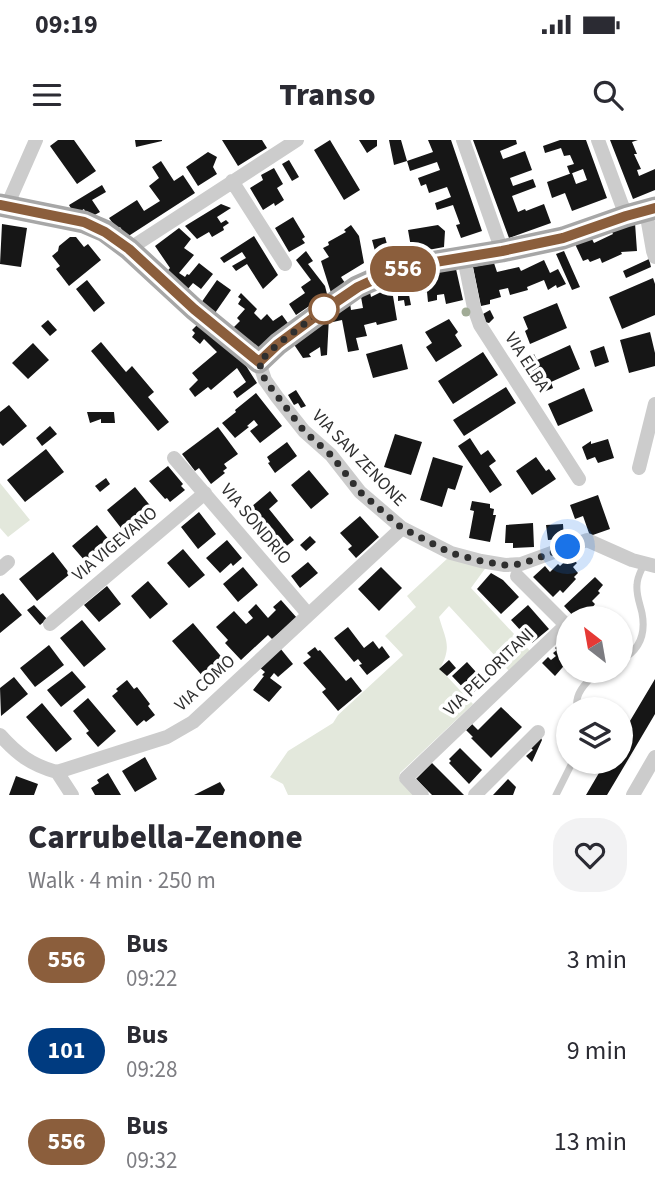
<!DOCTYPE html>
<html lang="en">
<head>
<meta charset="utf-8">
<style>
	:root { --surface:#fff; --page:#f2f2f3; --text:#2b2b33; --muted:#7c7c81 }
	body { margin:0; font-family:"Source Sans 3",sans-serif; background:var(--page); color:var(--text); height:100vh; display:flex; flex-direction:column; font-size:26px; white-space:nowrap }
	* { box-sizing:border-box; margin:0 }
	p { font-size:23px; color:var(--muted) }
	.icon { flex:none; width:38px; height:38px; fill:none; stroke:currentColor; stroke-width:2; stroke-linecap:round; stroke-linejoin:round }
	.map { position:relative; height:655px; overflow:hidden }
	.side { display:flex; flex-direction:column; background:var(--surface); flex:1 }
	.side>* { flex:none }
	.badge { padding:0 14px; border-radius:23px; font-size:24px; line-height:46px }
	.needle { width:46px; rotate:329deg }
	.buttons { position:absolute; left:556px; top:466px; display:grid; gap:14px }
	.buttons a { display:grid; place-items:center; width:77px; height:77px; border-radius:50%; background:var(--surface); box-shadow:0 2px 5px #0004; font-size:35px }
	.you { position:absolute; width:35px; height:35px; margin:-18px; border:5px solid #fff; border-radius:50%; background:#1a73e8; box-shadow:0 0 0 10px #1a73e833 }
	.map>.badge { position:absolute; translate:-50% -50%; box-shadow:0 0 0 4px #fff }
	.round { display:grid; place-items:center; flex:none; width:74px; height:74px; border-radius:28px; background:var(--page) }
	.headline { display:flex; align-items:center; justify-content:space-between; height:119px; padding:0 28px }
	h1 { font-size:33px; font-weight:800; line-height:52px }
	ul { padding:0; list-style:none }
	li { display:flex; align-items:center; gap:21px; height:91px; padding:0 28px }
	li div { flex:1 }
	li b { display:block; font-size:26px }
	li em { font-style:normal }
	li .badge { min-width:77px; font-weight:700; text-align:center }
	.status { display:flex; justify-content:space-between; align-items:center; height:49px; padding:0 35px; background:var(--surface); direction:ltr }
	.status svg { height:19px; fill:currentColor }
	header { display:flex; justify-content:space-between; align-items:center; height:91px; padding:0 28px; background:var(--surface); font-size:32px; font-weight:800 }
	.map>svg:first-child { display:block }
	.green { fill:#e3e8dc }
	.building { fill:#161616 }
	.lines { fill:none; stroke-linecap:round; stroke-linejoin:round }
	.lane { stroke:#ccc; stroke-width:7 }
	.street { stroke:#ccc; stroke-width:14 }
	.primary { stroke:#a7a7a7; stroke-width:23 }
	.tree { fill:#a1ab96 }
	.line-casing { stroke:#fff; stroke-width:16 }
	.line { stroke:#8b5e3c; stroke-width:10 }
	.walk { stroke:#2f2f2f; stroke-width:7; stroke-dasharray:0 12.6 }
	.stop-dot { fill:#fff; stroke:#8b5e3c; stroke-width:3.5 }
	.labels { text-anchor:middle; dominant-baseline:central; stroke-width:7; stroke-linejoin:round; paint-order:stroke }
	.street-label { font-size:18px; fill:#2f2f2f; stroke:#fff }
</style>
</head>
<body>
<div class="status"><b>09:19</b><svg viewBox="0 0 49 12"><path d="M0 12V9h3v3zM5 12V6h3v6zM10 12V3h3v9zM15 12V0h3v12zM26 1h20v11H26zM47 4h2v5h-2z"/></svg></div>
<header><svg class="icon" aria-label="menu" viewBox="0 0 24 24"><path d="M4 6h16M4 12h16M4 18h16"/></svg>Transo<svg class="icon" aria-label="search" viewBox="0 0 24 24"><circle cx="10" cy="10" r="6"/><path d="M15 15l6 6"/></svg></header>
<div class="map">
<svg width="655" height="655" viewBox="0 0 655 655">
	<rect width="100%" height="100%" fill="#fff"/>
	<path class="green" d="M0,343L30,380L8,397L0,388Z
		M449,417L487,426L471,448L530,511L509,531L449,466L439,477C446,501 452,506 440,529L473,564L400,633L399,639L414,655H288L283,644L270,637L288,611L333,583L338,575L403,515L385,496L416,467L407,456Z"/>
	<path class="building" d="M58,0H74L96,31L77,44L50,6Z
		M135,0H162V1L136,7Z
		M222,0H262L267,8L238,26Z
		M330,0L360,50L344,60L314,10Z
		M359,0H377V6L367,13Z
		M389,0H401L407,21L394,25Z
		M428,0H451L482,91L461,98L456,85L460,84L453,65L437,70L435,63L451,57L447,47L429,53L426,44L421,46L418,38L440,30L437,22L410,31L407,21L433,12Z
		M473,0H516L517,4L500,11L503,19L525,11L532,30L510,38L513,46L533,39L536,47L512,56L518,72L525,69L526,71L544,64L551,83L509,98Z
		M560,0H586L607,58L572,71L565,53L552,58L547,42L572,33L576,44L587,40L583,29L570,34L567,26L574,24L570,15L564,16L561,8L545,13L543,6Z
		M610,0H638L632,2L637,14H634L641,29L637,30L639,36L655,29V50L633,59Z
		M208,12L217,17L213,27L217,34L198,46L186,27Z
		M289,20L299,37L292,41L282,24Z
		M161,21L174,41L183,35L195,53L127,97L120,87L117,89L109,78L137,60L144,71L160,61L149,46L159,38L152,27Z
		M274,28L283,44L277,48L284,60L275,66L274,63L263,70L250,48L263,40L261,35Z
		M102,45L106,52L92,60L100,72L91,77L87,76L84,69L77,73L73,72L69,65Z
		M221,64L231,68L217,77L221,83L226,80L229,83L223,87L224,90L212,97L209,92L197,99L185,86Z
		M293,77L305,97L302,99L305,103L289,112L275,88Z
		M635,83L637,111L621,112L622,114L602,123L600,118L590,122L588,119L583,121L575,104L591,97L594,103L613,94L610,88Z
		M2,84L27,88L21,127L0,124Z
		M351,85L359,96L364,123L341,137L347,146L332,156L321,121L329,117L323,108L329,105L328,102L346,92L344,90Z
		M438,85L445,91L444,107L412,113L408,90Z
		M179,88L191,99L184,108L194,115L179,133L185,137L187,134L189,135L199,123L213,134L201,149L193,143L187,150L164,135L170,128L155,106Z
		M254,96L278,135L263,149L247,124L236,131L232,126L246,118L242,112L224,123L220,118Z
		M70,97H76L84,107L88,104L101,120L69,146L56,129L60,126L52,116L58,111L59,106Z
		M385,97L387,104L397,102L401,120L379,126L372,100Z
		M306,111L313,121L308,124L325,146L327,154L296,175L289,164L305,153L301,147L311,140L296,120Z
		M564,111L580,147L572,150L556,114Z
		M649,119L651,127L626,138L623,131Z
		M544,120L550,133L558,129L566,144L557,148L556,145L548,150L544,140L527,147L528,150L510,155L508,148L499,150L501,157L490,160V164L481,166L473,127L494,123L497,132L519,127L521,131Z
		M456,129L463,160L446,164L444,154L437,155V160L428,162L427,152L409,155L411,165L405,166L404,160L398,161V155L393,156L397,180L377,185L376,182L364,185L367,196L356,198L359,210L348,212L342,180L333,182V174L350,163L351,170L363,168L361,157L370,152L371,157L391,147L390,141Z
		M653,138L655,144V175L622,189L609,157Z
		M87,140L105,163L94,172L76,149Z
		M217,140L231,150L215,173L201,163Z
		M241,153L257,169L254,173L261,180L267,174L273,181L282,175L290,186L258,211L232,189L240,181L237,178L245,169L238,164L241,159L238,157Z
		M557,163L567,188L530,204L525,191L528,189L523,177Z
		M490,170L494,178L489,183L485,182L483,174Z
		M329,177L327,215L321,216L320,207L309,214L311,217L303,218L293,203Z
		M449,179L458,192L455,195L462,206L436,222L426,207L432,203L425,192Z
		M48,180L57,190L50,196L41,186Z
		M199,183L241,218L257,243L237,258L233,252L246,242L237,228L211,250L208,247L195,257L189,249L198,240L192,233L217,212L204,199L200,204L192,197L195,193L192,190Z
		M650,192L655,213V226L629,233L620,200Z
		M101,202L126,232L132,226L154,252L148,257L169,282L158,291L91,211Z
		M33,203L49,220L28,239L12,223Z
		M402,204L408,229L373,238L366,214Z
		M570,205L580,229L551,242L553,248L539,254L531,236L527,237L520,220L534,214L537,220Z
		M604,206L609,222L595,227L590,211Z
		M483,212L498,235L453,264L438,241Z
		M506,247L516,263L464,296L453,280Z
		M584,248L593,271L558,286L548,264Z
		M296,250L306,266L301,268L298,263L294,265L288,255Z
		M256,253L282,286L260,303L250,291L258,285L254,280L247,286L249,287L235,298L222,283L236,272L235,270Z
		M9,265L27,286L3,306L0,303V272Z
		M87,272H114L115,283H101V279L90,283Z
		M50,286L57,294L42,306L36,298Z
		M218,287L238,314L224,324L227,328L223,331L225,333L211,344L199,328L195,331L182,314Z
		M395,294L422,302L411,335L384,327Z
		M470,298L481,315L488,310L496,321L489,326L502,345L490,353L458,306Z
		M608,299L614,318L598,323L595,317L587,320L582,307L591,301V304Z
		M287,302L297,316L275,333L268,323L270,322L267,317Z
		M46,309L64,332L25,362L7,340Z
		M433,317L463,326L455,350L448,348L442,367L420,360Z
		M536,317L546,331L549,329L556,339L532,355L516,331Z
		M168,326L183,344L181,346L185,350L170,362L167,358L165,359L149,341Z
		M309,330L329,354L311,369L291,345Z
		M106,338L110,344L100,352L95,346Z
		M135,347L157,374L128,397L107,370Z
		M270,351L278,361L269,369L294,400L277,414L244,373Z
		M598,355L610,389L590,396L583,376L575,379L570,365Z
		M472,361L490,364V368L494,369L493,375H496L490,402L469,398L474,371L470,370Z
		M199,372L216,394L198,409L181,387Z
		M360,376L379,397L356,418L348,409L352,406L340,393Z
		M533,383L534,407L513,408V403H505L506,385Z
		M563,384L564,399L548,400L546,385Z
		M97,385L110,401L85,421L72,406Z
		M310,396L316,402L306,411L300,405Z
		M227,400L242,418L233,426L231,423L220,433L206,418Z
		M183,409L205,435L189,448L167,423Z
		M53,412L70,434L37,461L19,439Z
		M570,417L577,423L573,427L578,433L574,437L576,439L563,453L560,450L553,457L533,437L545,426L550,432L558,424L560,426Z
		M308,422L318,433L300,448L291,436Z
		M243,427L258,445L238,462L223,444Z
		M381,427L402,448L379,471L358,449Z
		M491,433L503,440L519,457L501,474L477,449Z
		M595,437L603,445L598,451L600,453L592,461L595,464L586,476L588,478H575L564,466Z
		M148,441L168,464L150,479L131,456Z
		M107,446L121,464L99,482L84,465Z
		M3,453L22,475L0,493V455Z
		M281,460L297,478L272,499L268,495L241,520L225,503L228,500L216,487L234,471L246,484L253,478L248,472L256,464L268,478L276,470L273,467Z
		M34,465L47,479L40,485L27,470Z
		M528,465L549,489L532,503L511,480Z
		M82,480L106,509L84,527L60,498Z
		M193,483L225,521L205,539L172,501Z
		M348,487L364,508L373,501L379,509L382,506L390,517L367,535L359,525L362,524L358,519L354,522L334,498Z
		M567,497L569,499V520L555,536L542,523L548,517L551,520L556,516L553,513L557,510L555,508Z
		M49,505L64,525L35,547L20,528Z
		M315,507L318,511L320,510L346,541L351,537L362,551L338,571L322,552L326,549L303,523L311,517L307,513Z
		M280,508L293,524L278,537L274,533L270,538L282,547L269,562L253,550L264,536L262,535L265,532L259,527Z
		M449,520L456,528L447,536L439,529Z
		M467,522L476,532L473,535L479,542L476,545L479,548L470,555L452,536Z
		M72,531L86,547L61,567L47,550Z
		M14,537L28,554L1,576L0,548Z
		M655,539V574L616,640L607,655H586L606,621H621V596Z
		M127,540L134,549L137,547L150,564L148,566L155,575L146,582L144,580L137,586L112,556L118,551L116,549Z
		M88,558L116,591L98,607L86,593L89,591L73,571Z
		M42,563L72,599L56,612L26,577Z
		M501,567L522,587L491,618L471,598L473,597L466,590L472,584L478,590Z
		M541,598L542,600L532,622L526,616L533,610L531,608Z
		M460,608L482,630L469,644L449,623L451,621L449,619Z
		M145,617L157,639L135,652L122,631Z
		M432,623L464,655H432L416,639Z
		M108,633L121,655H95L91,648L99,643L97,640Z
		M16,636L38,644L34,655H9Z
		M508,639L516,647L513,655H493Z
		M220,642L225,650L223,655H194Z"/>
	<g class="lines">
		<path class="lane" d="M621,520C640,510 646,494 642,473C640,464 636,455 637,445C637,437 641,431 644,424
			M577,569C574,552 588,541 599,530
			M556,655L573,621"/>
		<path class="street" d="M463,0L502,111
			M598,0L626,76
			M232,41L285,124
			M7,66L36,0
			M646,71L653,111L655,117
			M129,109L297,0
			M464,118L474,168L480,185L579,339
			M259,222L265,240L277,257L304,291L331,315L360,352L402,388L451,413L481,421L505,425L521,424L587,400L632,420L655,426
			M174,318L308,474
			M639,328L655,264
			M0,429L8,422
			M50,484L205,353
			M0,595C17,614 31,625 57,632L167,597L193,582L402,388
			M57,632L72,655
			M422,655L406,638L566,485L517,436
			M475,655L538,592
			M633,655L655,617"/>
		<path class="primary" d="M0,65L84,82L105,91L129,109L194,169L259,222L278,204L324,170L357,147L384,135L423,124L502,111L563,98L626,76L655,68"/>
	</g>
	<circle class="tree" cx="466" cy="172" r="4.5"/>
	<g class="lines">
		<defs>
			<path id="line" d="M0,65L84,82L105,92L129,109L194,169L259,222L278,204L324,170L358,147L384,135L423,124L502,111L563,98L626,76L655,68"/>
		</defs>
		<use href="#line" class="line-casing"/>
		<use href="#line" class="line"/>
		<path class="walk" d="M324,169L278,204L259,222L265,240L304,291L331,315L360,352L402,388L451,413L481,421L505,425L521,424L568,407"/>
	</g>
	<circle class="stop-dot" cx="324" cy="169" r="14"/>
	<g class="labels">
		<g class="street-label">
			<text transform="translate(527 222) rotate(57)">VIA ELBA</text>
			<text transform="translate(359 318) rotate(46)">VIA SAN ZENONE</text>
			<text transform="translate(256 384) rotate(50)">VIA SONDRIO</text>
			<text transform="translate(115 404) rotate(-40)">VIA VIGEVANO</text>
			<text transform="translate(489 532) rotate(-44)">VIA PELORITANI</text>
			<text transform="translate(205 543) rotate(-42)">VIA COMO</text>
		</g>
	</g>
</svg>
<div class="buttons">
<a><svg class="needle" viewBox="-14 -14 28 28"><path d="M0-13l5 13h-10z" fill="#e53935"/><path d="M0 13l5-13h-10z" fill="#7c7c81"/></svg></a>
<a><svg class="icon" aria-label="layers" viewBox="0 0 24 24"><path d="M12 4l9 5-9 5-9-5zM3 14l9 5 9-5"/></svg></a>
</div>
<div class="you" style="left:568px;top:407px"></div>
<b class="badge" style="left:403px;top:129px;background:#8b5e3c;color:#fff">556</b>
</div>
<section class="side">
<div class="headline"><div><h1>Carrubella-Zenone</h1><p>Walk · 4 min · 250 m</p></div><a class="round"><svg class="icon" aria-label="heart" viewBox="0 0 24 24"><path d="M12 20l-8-8c-3-5 5-10 8-4 3-6 11-1 8 4z"/></svg></a></div>
<ul>
<li><span class="badge" style="background:#8b5e3c;color:#fff">556</span><div><b>Bus</b><p>09:22</p></div><em>3 min</em></li>
<li><span class="badge" style="background:#003b80;color:#fff">101</span><div><b>Bus</b><p>09:28</p></div><em>9 min</em></li>
<li><span class="badge" style="background:#8b5e3c;color:#fff">556</span><div><b>Bus</b><p>09:32</p></div><em>13 min</em></li>
</ul>
</section>
</body>
</html>
